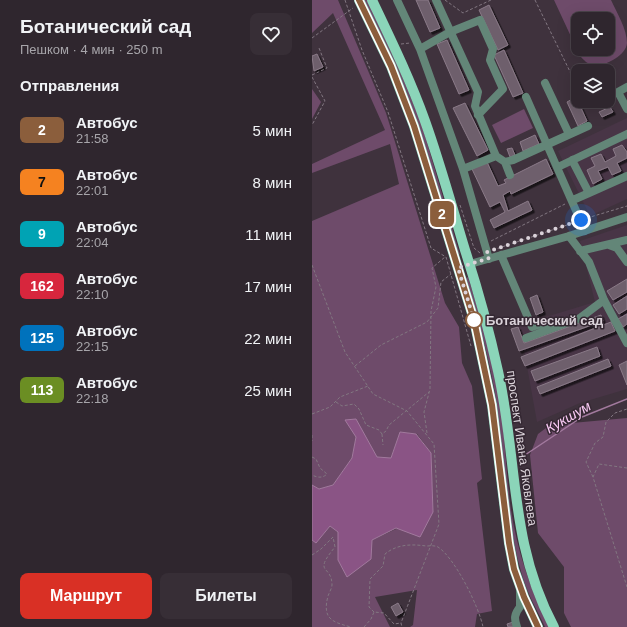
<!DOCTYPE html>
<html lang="ru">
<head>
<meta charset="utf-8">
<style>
	:root { --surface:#2f262e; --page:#372e36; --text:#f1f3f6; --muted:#a7a5aa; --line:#4a434a; --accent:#d93025 }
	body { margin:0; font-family:Helvetica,sans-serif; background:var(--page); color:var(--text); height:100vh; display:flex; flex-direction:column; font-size:15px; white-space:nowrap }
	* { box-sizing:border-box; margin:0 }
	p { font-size:13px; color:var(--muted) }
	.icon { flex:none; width:22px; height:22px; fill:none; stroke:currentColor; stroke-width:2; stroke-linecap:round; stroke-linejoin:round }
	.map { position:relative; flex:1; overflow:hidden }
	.side { display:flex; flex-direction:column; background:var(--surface); width:312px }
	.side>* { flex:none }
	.badge { padding:0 8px; border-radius:6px; font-size:14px; line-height:26px }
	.tools { position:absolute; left:259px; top:12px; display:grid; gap:8px }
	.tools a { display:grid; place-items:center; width:44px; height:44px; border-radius:8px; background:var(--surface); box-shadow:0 4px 16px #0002,0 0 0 1px var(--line); font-size:20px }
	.you { position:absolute; width:20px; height:20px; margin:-10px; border:3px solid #fff; border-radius:50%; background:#1a73e8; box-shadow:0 0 0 6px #1a73e833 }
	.map>.badge { position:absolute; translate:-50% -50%; box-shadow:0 0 0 2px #fff }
	h2 { padding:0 20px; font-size:15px; line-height:36px }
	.round { display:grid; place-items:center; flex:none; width:42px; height:42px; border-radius:8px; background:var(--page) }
	.summary { display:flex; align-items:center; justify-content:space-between; height:68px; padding:0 20px }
	h1 { font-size:19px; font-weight:600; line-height:30px }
	.button { display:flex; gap:8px; margin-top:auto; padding:8px 20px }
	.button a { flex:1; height:46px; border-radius:8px; background:var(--accent); color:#fff; font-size:16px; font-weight:600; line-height:46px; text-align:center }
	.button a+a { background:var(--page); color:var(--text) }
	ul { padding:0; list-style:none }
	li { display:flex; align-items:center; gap:12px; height:52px; padding:0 20px }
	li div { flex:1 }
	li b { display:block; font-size:15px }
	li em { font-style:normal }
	li .badge { min-width:44px; font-weight:700; text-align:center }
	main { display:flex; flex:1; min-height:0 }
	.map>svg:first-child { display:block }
	.built { fill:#483546 }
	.green { fill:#6e4b6a; fill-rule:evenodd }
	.water { fill:#8a5485; stroke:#a27a9e }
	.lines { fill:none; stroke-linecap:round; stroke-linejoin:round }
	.stream { stroke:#a27a9e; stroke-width:1.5 }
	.building { fill:#6e5f6c; stroke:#8a7a88; filter:url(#shadow) }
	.path { stroke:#827781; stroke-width:1; stroke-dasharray:3 2; stroke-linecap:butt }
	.minor { stroke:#638678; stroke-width:8 }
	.major { stroke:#8bd5b9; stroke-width:10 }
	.line-casing { stroke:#fff; stroke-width:9 }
	.line { stroke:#8b5e3c; stroke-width:6 }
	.walk { stroke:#dad2d9; stroke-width:4; stroke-dasharray:0 7.2 }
	.stop-dot { fill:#fff; stroke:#8b5e3c; stroke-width:2 }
	.labels { text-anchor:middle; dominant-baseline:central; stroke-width:3; stroke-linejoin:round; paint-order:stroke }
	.stop-label { font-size:13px; font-weight:bold; fill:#dad2d9; stroke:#352833; text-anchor:start }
	.street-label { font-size:13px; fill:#dad2d9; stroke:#352833 }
	.water-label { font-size:14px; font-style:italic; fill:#fcccf7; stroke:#352833 }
</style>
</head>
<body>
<main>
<section class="side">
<div class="summary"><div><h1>Ботанический сад</h1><p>Пешком · 4 мин · 250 m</p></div><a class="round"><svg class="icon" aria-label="heart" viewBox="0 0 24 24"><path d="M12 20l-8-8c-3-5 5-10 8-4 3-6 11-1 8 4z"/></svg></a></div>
<h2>Отправления</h2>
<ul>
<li><span class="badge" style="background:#8b5e3c;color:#fff">2</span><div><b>Автобус</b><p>21:58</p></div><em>5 мин</em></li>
<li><span class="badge" style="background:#f58220;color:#111">7</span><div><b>Автобус</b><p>22:01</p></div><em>8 мин</em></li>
<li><span class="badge" style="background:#00a3b4;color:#fff">9</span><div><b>Автобус</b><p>22:04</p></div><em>11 мин</em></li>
<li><span class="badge" style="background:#d7263d;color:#fff">162</span><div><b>Автобус</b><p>22:10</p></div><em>17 мин</em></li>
<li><span class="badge" style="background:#0072bc;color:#fff">125</span><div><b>Автобус</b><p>22:15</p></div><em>22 мин</em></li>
<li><span class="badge" style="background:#6b8e23;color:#fff">113</span><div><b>Автобус</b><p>22:18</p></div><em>25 мин</em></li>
</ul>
<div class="button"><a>Маршрут</a><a>Билеты</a></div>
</section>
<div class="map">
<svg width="315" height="627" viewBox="0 0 315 627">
	<defs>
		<filter id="shadow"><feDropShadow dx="2.5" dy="2.5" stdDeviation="0" flood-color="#0009"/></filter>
	</defs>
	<rect width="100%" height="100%" fill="#3f323d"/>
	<path class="built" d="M315,118V199L278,216L246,151Z
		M315,225V389L268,403L225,422L212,350L204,326L283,302L268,241Z"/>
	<path class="green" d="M0,0H26L74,113L133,303L147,327L150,363L160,386L170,479L165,483L180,611L165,614L163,627H98L101,625L105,590L63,597L78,627H0V540L4,543L18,526L26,532V560L35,576L60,540L121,512L119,453L105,434L88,432L79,458L65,457L44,437L40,458L21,485L7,489L0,485V221L87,184L78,144L0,173V164L73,130L21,13L0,33Z
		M52,0H55L85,64L109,122L148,255L146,253L106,124Z
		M242,0H299C305,13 315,29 315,43C314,56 292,67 281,65C275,64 272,60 268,56ZM266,19H296V49H266Z
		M0,89L9,102L0,119Z
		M212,109L221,128L189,143L180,125Z
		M156,277C169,319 183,362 189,406C193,439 194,471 198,503C204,547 217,587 237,627H233C225,610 215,593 210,575C194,521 192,463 185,407C179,363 166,320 154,278Z
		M315,418V627H259L252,613V567L226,533L218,455L226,434L238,425Z"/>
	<path class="water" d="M44,419L65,457L79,458L88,432L104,434L119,453L121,512L108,537L84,528L60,540L59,559L35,577L26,560V532L18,526L4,543L0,540V485L7,489L21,485L40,458L44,437L33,420Z"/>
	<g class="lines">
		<path class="stream" d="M210,457L270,417L315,399"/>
	</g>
	<path class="building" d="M104,0H116L128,28L118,32Z
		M177,5L196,45L186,50L167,10Z
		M135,40L157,90L147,94L125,44Z
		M192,50L211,93L201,97L182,55Z
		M5,54L11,67L2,71L0,56Z
		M264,97L275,121L266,126L255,102Z
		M153,103L176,150L165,156L141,108Z
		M298,107L301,112L290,117L287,112Z
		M223,135L227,144L211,151L208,142Z
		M310,145L315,152V158L305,163L309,171L300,175L296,167L286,171L290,179L281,184L275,170L283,166L279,158L289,154L293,162L304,156L301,149Z
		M200,148L203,155L198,157L195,149Z
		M234,159L241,174L199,194L198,191L191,195L196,211L216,201L220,210L182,228L178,220L193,212L188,202L178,207L160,169L175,162L186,186L194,183L192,180Z
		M315,279V292L301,300L295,291Z
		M225,295L231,312L224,315L218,298Z
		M315,296V309L307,314L301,305Z
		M315,314V324L311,327L306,319Z
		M289,315L291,321L207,351L199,329L206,327L212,343Z
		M299,322L303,331L213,366L209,357Z
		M285,347L288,356L223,381L219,371Z
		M296,359L299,366L228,394L225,387Z
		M315,361V385L307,365Z
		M86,603L91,612L84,616L79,607Z
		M201,622L203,627H196L195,624Z"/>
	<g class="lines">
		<path class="path" d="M33,0L50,50L76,112L119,248L134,257L159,346
			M133,0L151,13L179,0
			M223,0L266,88
			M0,38L41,8
			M89,44L98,43
			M0,75L15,68L7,48
			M0,77L13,101L0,125
			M272,101L275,106
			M148,205L162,248L168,253
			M275,218L315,206
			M179,241L253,204
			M181,250L261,223
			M0,265L33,352L61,394L95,411L122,444L127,524L89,623L90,627
			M43,366L69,345L115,322L126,308L129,282L139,274
			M24,402L30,406L42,404L47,409L54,425L67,430L70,434L74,431L77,425L117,392
			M0,414L18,407L28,397L56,386
			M115,433L112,412L118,389L119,311L124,287L120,268L133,257
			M70,434L71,445
			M0,435V441
			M0,457L4,459L8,468L15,474C11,478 6,478 0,475
			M315,468L287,464L281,477L315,587
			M281,477L274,462L283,443L291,437L294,422L303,413L315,409
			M0,555L9,549L21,537L23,547C0,575 20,564 20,585C20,588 17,593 16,596C10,619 20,622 39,627
			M62,612L57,607L58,579L71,566L73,554C85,544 100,544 114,546C118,546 122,545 126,547C143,558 167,607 171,627
			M52,627L59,619L62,612L72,613L82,624L89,623"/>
		<path class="minor" d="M85,0L108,49L151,169L177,259
			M124,0L166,92L163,106L184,156L151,169
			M108,49L138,32L168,20L181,49L178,60L191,89L166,115
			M233,83L257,134
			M315,87L306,92L315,109
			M214,97L273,231
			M184,156L193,162L201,160L276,126
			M260,160L277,193L261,200
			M193,162L198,175
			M246,167L315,134
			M277,193L315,176
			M257,236L277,262L292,300L315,343
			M297,245L305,248L315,262
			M268,251L315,240
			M189,255L220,327L235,322
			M158,264L257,236L315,217
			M214,338L268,318L292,300
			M205,627C202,619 202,614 208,607V592"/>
		<path class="major" d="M47,0L79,66L102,126L162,320L180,405L197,543L202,569L212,597L226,627
			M60,0C79,40 98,79 113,121C128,163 140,207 153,250C166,290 177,330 186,371C206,460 197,543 242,627"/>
	</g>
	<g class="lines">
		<defs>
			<path id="line" d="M47,0L79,66L102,126L162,320L180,405L197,543L202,569L212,597L226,627"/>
		</defs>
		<use href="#line" class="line-casing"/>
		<use href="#line" class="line"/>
		<path class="walk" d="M162,320L146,268L177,258L175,252L269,220"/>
	</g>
	<circle class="stop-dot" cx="162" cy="320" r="8"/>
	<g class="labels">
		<g class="stop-label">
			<text x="174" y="320">Ботанический сад</text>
		</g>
		<g class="street-label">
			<text transform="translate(210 448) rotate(82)">проспект Ивана Яковлева</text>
		</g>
		<g class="water-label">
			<text transform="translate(256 417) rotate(-30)">Кукшум</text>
		</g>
	</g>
</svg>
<div class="tools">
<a><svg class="icon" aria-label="locate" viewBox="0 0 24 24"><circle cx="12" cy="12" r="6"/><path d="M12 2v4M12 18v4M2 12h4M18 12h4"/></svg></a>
<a><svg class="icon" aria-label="layers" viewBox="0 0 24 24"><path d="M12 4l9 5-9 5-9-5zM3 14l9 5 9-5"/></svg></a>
</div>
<div class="you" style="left:269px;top:220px"></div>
<b class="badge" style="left:130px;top:214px;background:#8b5e3c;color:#fff">2</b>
</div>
</main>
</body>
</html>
